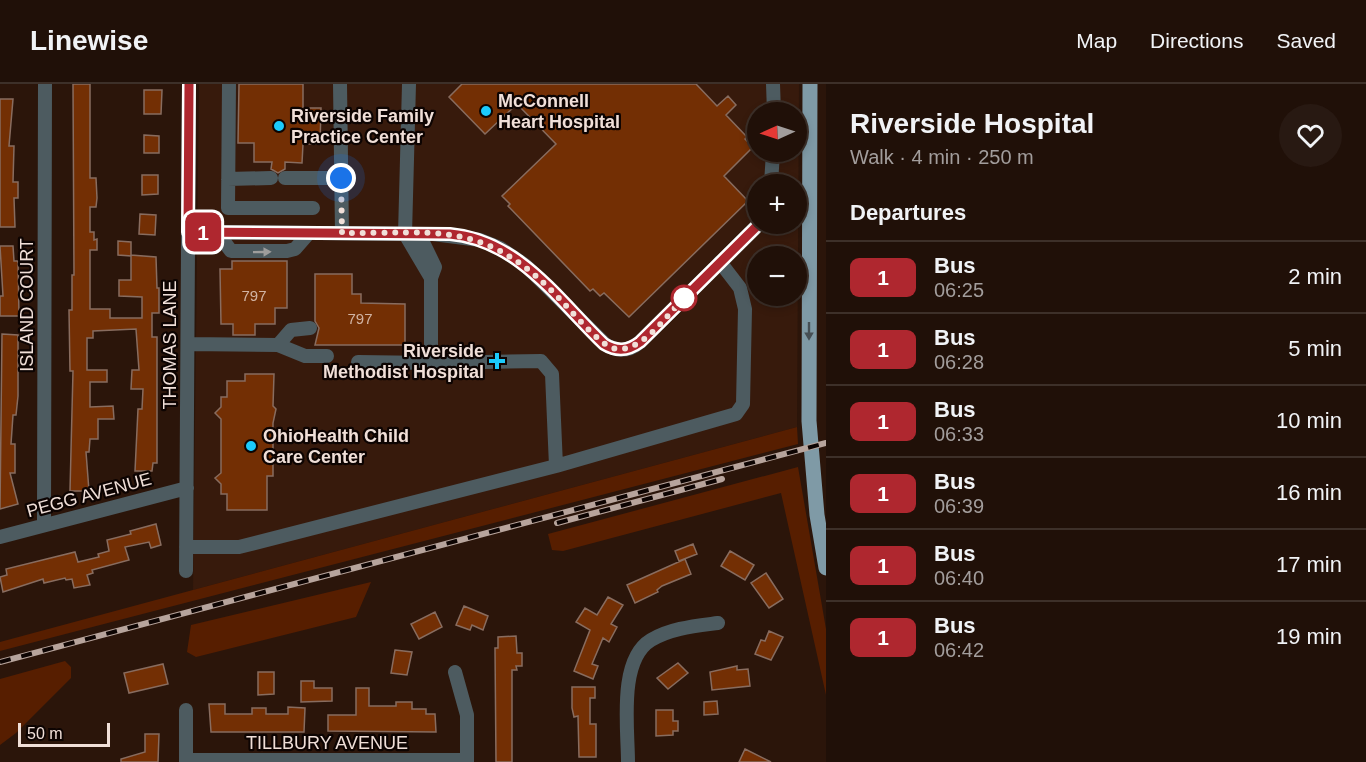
<!DOCTYPE html>
<html lang="en">
<head>
<meta charset="utf-8">
<style>
	:root { --surface:#201008; --page:#281912; --text:#f1f3f6; --muted:#a29d9c; --line:#3d3029 }
	body { margin:0; font-family:Helvetica,sans-serif; background:var(--page); color:var(--text); height:100vh; display:flex; flex-direction:column; font-size:22px; white-space:nowrap }
	* { box-sizing:border-box; margin:0 }
	p { font-size:20px; color:var(--muted) }
	.icon { flex:none; width:33px; height:33px; fill:none; stroke:currentColor; stroke-width:2; stroke-linecap:round; stroke-linejoin:round }
	.map { position:relative; flex:1; overflow:hidden }
	.side { display:flex; flex-direction:column; background:var(--surface); width:540px }
	.side>* { flex:none }
	.badge { padding:0 12px; border-radius:9px; font-size:21px; line-height:39px }
	.needle { width:39px; rotate:267deg }
	.tools { position:absolute; left:747px; top:18px; display:grid; gap:12px }
	.tools a { display:grid; place-items:center; width:60px; height:60px; border-radius:50%; background:var(--surface); box-shadow:0 3px 9px #0003,0 0 0 2px var(--line); font-size:30px }
	.scale { position:absolute; left:18px; bottom:15px; width:92px; box-sizing:border-box; padding-left:6px; border:3px solid #f0dfd8; border-top:0; font-size:16px; line-height:21px; white-space:nowrap; color:#f0dfd8; -webkit-text-stroke:4px #0d0402; paint-order:stroke }
	.you { position:absolute; width:30px; height:30px; margin:-15px; border:4px solid #fff; border-radius:50%; background:#1a73e8; box-shadow:0 0 0 9px #1a73e833 }
	.map>.badge { position:absolute; translate:-50% -50%; box-shadow:0 0 0 3px #fff }
	h2 { padding:0 24px; font-size:22px; line-height:54px }
	.round { display:grid; place-items:center; flex:none; width:63px; height:63px; border-radius:32px; background:var(--page) }
	.overview { display:flex; align-items:center; justify-content:space-between; height:102px; padding:0 24px }
	h1 { font-size:28px; font-weight:700; line-height:45px }
	ul { padding:0; list-style:none }
	li { display:flex; align-items:center; gap:18px; height:72px; padding:0 24px; border-top:2px solid var(--line) }
	li div { flex:1 }
	li b { display:block; font-size:22px }
	li em { font-style:normal }
	li .badge { min-width:66px; font-weight:700; text-align:center }
	header { display:flex; align-items:center; gap:36px; box-sizing:border-box; height:84px; padding:0 30px; background:var(--surface); border-bottom:2px solid var(--line) }
	header strong { font-size:28px }
	nav { display:flex; gap:33px; margin-inline-start:auto; font-size:21px }
	main { display:flex; flex:1; min-height:0 }
	.map>svg:first-child { display:block }
	.built { fill:#371a0c; fill-rule:evenodd }
	.green { fill:#571e00 }
	.building { fill:#732f04; stroke:#886c5f; stroke-width:1.5 }
	.lines { fill:none; stroke-linecap:round; stroke-linejoin:round }
	.minor { stroke:#4d5b60; stroke-width:14 }
	.major { stroke:#7f9aa6; stroke-width:15 }
	.rail-casing { stroke:#b7a49c; stroke-width:6 }
	.rail { stroke:#0d0402; stroke-width:4; stroke-dasharray:11; stroke-linecap:butt }
	.oneway { fill:#9e9d9c }
	.oneway2 { fill:#464f54 }
	.line-casing { stroke:#fff; stroke-width:14 }
	.line { stroke:#af272f; stroke-width:9 }
	.walk { stroke:#f0dfd8; stroke-width:6; stroke-dasharray:0 10.8 }
	.poi-dot { fill:#1bcafc; stroke:#0d0402; stroke-width:2 }
	.stop-dot { fill:#fff; stroke:#af272f; stroke-width:3 }
	.labels { text-anchor:middle; dominant-baseline:central; stroke-width:4.5; stroke-linejoin:round; paint-order:stroke }
	.number-label { font-size:15px; fill:#d1b3a3 }
	.poi-label { font-size:18px; font-weight:bold; fill:#f0dfd8; stroke:#0d0402; text-anchor:start }
	.street-label { font-size:18px; fill:#f0dfd8; stroke:#0d0402 }
</style>
</head>
<body>
<header>
<strong>Linewise</strong>
<nav><a>Map</a><a>Directions</a><a>Saved</a></nav>
</header>
<main>
<div class="map">
<svg width="826" height="678" viewBox="0 0 826 678">
	<rect width="100%" height="100%" fill="#2b150a"/>
	<path class="built" d="M199,0H799L797,343L193,506ZM758,28H796V68H758ZM758,100H796V140H758ZM758,172H796V212H758Z"/>
	<path class="green" d="M797,343L798,360L0,567V558Z
		M798,383L826,545V611L781,409L563,467L552,466L548,450Z
		M371,498L356,533L196,573L187,568L191,541Z
		M65,577L71,583V594L16,649L0,661V595Z"/>
	<path class="building" d="M73,0H90V94H96L97,114L96,123H90V148H94V156L97,155V166H90V225H110V234H142V213L119,212V196H131V172L118,171V157L131,158V171L156,173L157,204H159V229H152V253H157V379H153L152,387H135L138,325H142L143,305H131L132,286H139L136,245L93,247V254H87V286H107V298H90V323L113,322L114,335H98V355H90L89,368H86L89,407H70L73,287H70L69,226H72V191H74Z
		M239,0H303V24H321L320,60H303L302,79L285,78V85L278,89L271,85L272,78H254V59H238Z
		M462,0H696L717,22L728,12L736,21L726,31L747,53L745,55L753,63L724,92L748,117L629,233L604,209L600,212L593,205L590,207L508,122L510,120L502,112L556,60L517,20L485,50L449,13Z
		M144,6H162L161,30H144Z
		M0,15H13L9,62H14L13,98H18V114H14L15,143H0Z
		M144,51L159,52V69H144Z
		M142,91H158V110L142,111Z
		M140,130L156,131L155,151L139,150Z
		M0,162H13L14,177H18L19,232H0V212H3Z
		M232,177H287V224H275V240H255V251H233V240H221L220,185H232Z
		M315,190H352V210H361V219L405,220V261H315L319,244L315,237Z
		M2,250L18,251V312L16,331H13L11,360H15V389H10L18,420L0,425Z
		M245,290H274L273,322L276,325L273,339V392H267V426H227V410H221V400L215,394L221,389V335L215,329L221,323V313H227V297H245Z
		M156,440L161,461L151,464L149,458L125,463L129,476L92,486L93,489L87,491L90,501L74,504L72,495L66,496L65,494L44,499L43,495L3,508L0,493L7,491L6,485L75,468L78,478L99,473L98,470L109,467L107,456L131,450L130,447Z
		M693,460L697,470L679,477L675,467Z
		M730,467L754,481L745,496L721,482Z
		M685,475L691,490L662,502L657,506L658,508L635,519L627,501Z
		M766,489L783,515L769,524L751,499Z
		M608,513L623,521L611,540L617,543L609,558L603,554L592,580L598,582L593,595L574,587L590,546L576,538L585,524L597,531Z
		M464,522L488,532L483,546L472,541L470,546L456,541Z
		M435,528L442,543L419,555L411,540Z
		M769,547L783,553L771,576L755,570L761,556L765,557Z
		M516,552L517,569H522V582H516L517,586H512V678H496L495,564H498V553Z
		M395,566L412,568L407,591L391,589Z
		M678,579L688,589L668,605L657,594Z
		M163,580L168,600L129,609L124,589Z
		M737,582V586L748,585L750,602L712,606L710,588Z
		M258,588H274V610L258,611Z
		M301,597H314V604H332V617L301,618Z
		M572,603H595V614H590V640H596V673H579L578,632L574,633L572,624Z
		M356,604H369V622H396V618H412V625H426V630H435L436,648L328,647V631H356Z
		M717,617L718,630L704,631V618Z
		M209,620H225V630H252V624H266V630H288V623L305,624L304,648H211Z
		M656,626H673V637H678V647H673V651L656,652Z
		M145,650H159L158,678H121V675L145,668Z
		M745,665L771,678H739Z"/>
	<g class="lines">
		<path class="minor" d="M229,0L228,124H313
			M340,0L342,149
			M409,0L405,150L431,194
			M773,0L774,28
			M285,94H341
			M228,95L271,94
			M771,100L773,68
			M188,148L433,150L480,156L500,164L525,181L605,260C617,268 628,268 640,258L759,140
			M217,148L231,167H287L295,165L309,149
			M188,260L278,261L305,272H327
			M278,261L291,246L310,244
			M358,278L431,279V194L435,183L419,150
			M431,279L541,277L552,290L556,382
			M44,441L45,0
			M0,453L187,404
			M186,463H239L556,382L736,330L743,320L745,225L740,204L720,178
			M186,487L189,0
			M455,588L467,631V678
			M186,626V678
			M186,676H467
			M628,678C628,644 618,576 651,556C671,544 695,542 718,539"/>
		<path class="major" d="M810,0L809,337L817,431L826,484"/>
		<defs>
			<path id="rail" d="M557,439L722,395
				M0,578L826,359"/>
		</defs>
		<use href="#rail" class="rail-casing"/>
		<use href="#rail" class="rail"/>
	</g>
	<defs><path id="oneway-solid" d="M-6-.8H1V-3.2L6.5 0L1 3.2V.8H-6Z" transform="scale(1.5)"/></defs>
	<use class="oneway" href="#oneway-solid" transform="translate(262 168) rotate(-1)"/>
	<use class="oneway2" href="#oneway-solid" transform="translate(809 247) rotate(90)"/>
	<g class="lines">
		<defs>
			<path id="line" d="M189,0L188,148L450,150C519,156 558,216 604,260C617,268 628,267 640,258L759,140"/>
		</defs>
		<use href="#line" class="line-casing"/>
		<use href="#line" class="line"/>
		<path class="walk" d="M341,94L342,149C432,150 479,136 549,204C565,219 594,256 612,264C640,272 666,232 684,214"/>
	</g>
	<g class="poi-dot">
		<circle cx="486" cy="27" r="6"/>
		<circle cx="279" cy="42" r="6"/>
		<path d="M494 268h6v6h6v6h-6v6h-6v-6h-6v-6h6z"/>
		<circle cx="251" cy="362" r="6"/>
	</g>
	<circle class="stop-dot" cx="684" cy="214" r="12"/>
	<g class="labels">
		<g class="number-label">
			<text x="254" y="211">797</text>
			<text x="360" y="234">797</text>
		</g>
		<g class="poi-label">
			<text x="498" y="17">McConnell<tspan x="498" dy="21">Heart Hospital</tspan></text>
			<text x="291" y="32">Riverside Family<tspan x="291" dy="21">Practice Center</tspan></text>
			<text x="484" y="267" text-anchor="end">Riverside<tspan x="484" dy="21">Methodist Hospital</tspan></text>
			<text x="263" y="352">OhioHealth Child<tspan x="263" dy="21">Care Center</tspan></text>
		</g>
		<g class="street-label">
			<text transform="translate(27 221) rotate(-90)">ISLAND COURT</text>
			<text transform="translate(170 261) rotate(-90)">THOMAS LANE</text>
			<text transform="translate(89 411) rotate(-15)">PEGG AVENUE</text>
			<text x="327" y="659">TILLBURY AVENUE</text>
		</g>
	</g>
</svg>
<div class="tools">
<a><svg class="needle" viewBox="-14 -14 28 28"><path d="M0-13l5 13h-10z" fill="#e53935"/><path d="M0 13l5-13h-10z" fill="#a29d9c"/></svg></a>
<a>+</a>
<a>−</a>
</div>
<div class="scale">50 m</div>
<div class="you" style="left:341px;top:94px"></div>
<b class="badge" style="left:203px;top:148px;background:#af272f;color:#fff">1</b>
</div>
<section class="side">
<div class="overview"><div><h1>Riverside Hospital</h1><p>Walk · 4 min · 250 m</p></div><a class="round"><svg class="icon" aria-label="heart" viewBox="0 0 24 24"><path d="M12 20l-8-8c-3-5 5-10 8-4 3-6 11-1 8 4z"/></svg></a></div>
<h2>Departures</h2>
<ul>
<li><span class="badge" style="background:#af272f;color:#fff">1</span><div><b>Bus</b><p>06:25</p></div><em>2 min</em></li>
<li><span class="badge" style="background:#af272f;color:#fff">1</span><div><b>Bus</b><p>06:28</p></div><em>5 min</em></li>
<li><span class="badge" style="background:#af272f;color:#fff">1</span><div><b>Bus</b><p>06:33</p></div><em>10 min</em></li>
<li><span class="badge" style="background:#af272f;color:#fff">1</span><div><b>Bus</b><p>06:39</p></div><em>16 min</em></li>
<li><span class="badge" style="background:#af272f;color:#fff">1</span><div><b>Bus</b><p>06:40</p></div><em>17 min</em></li>
<li><span class="badge" style="background:#af272f;color:#fff">1</span><div><b>Bus</b><p>06:42</p></div><em>19 min</em></li>
</ul>
</section>
</main>
</body>
</html>
